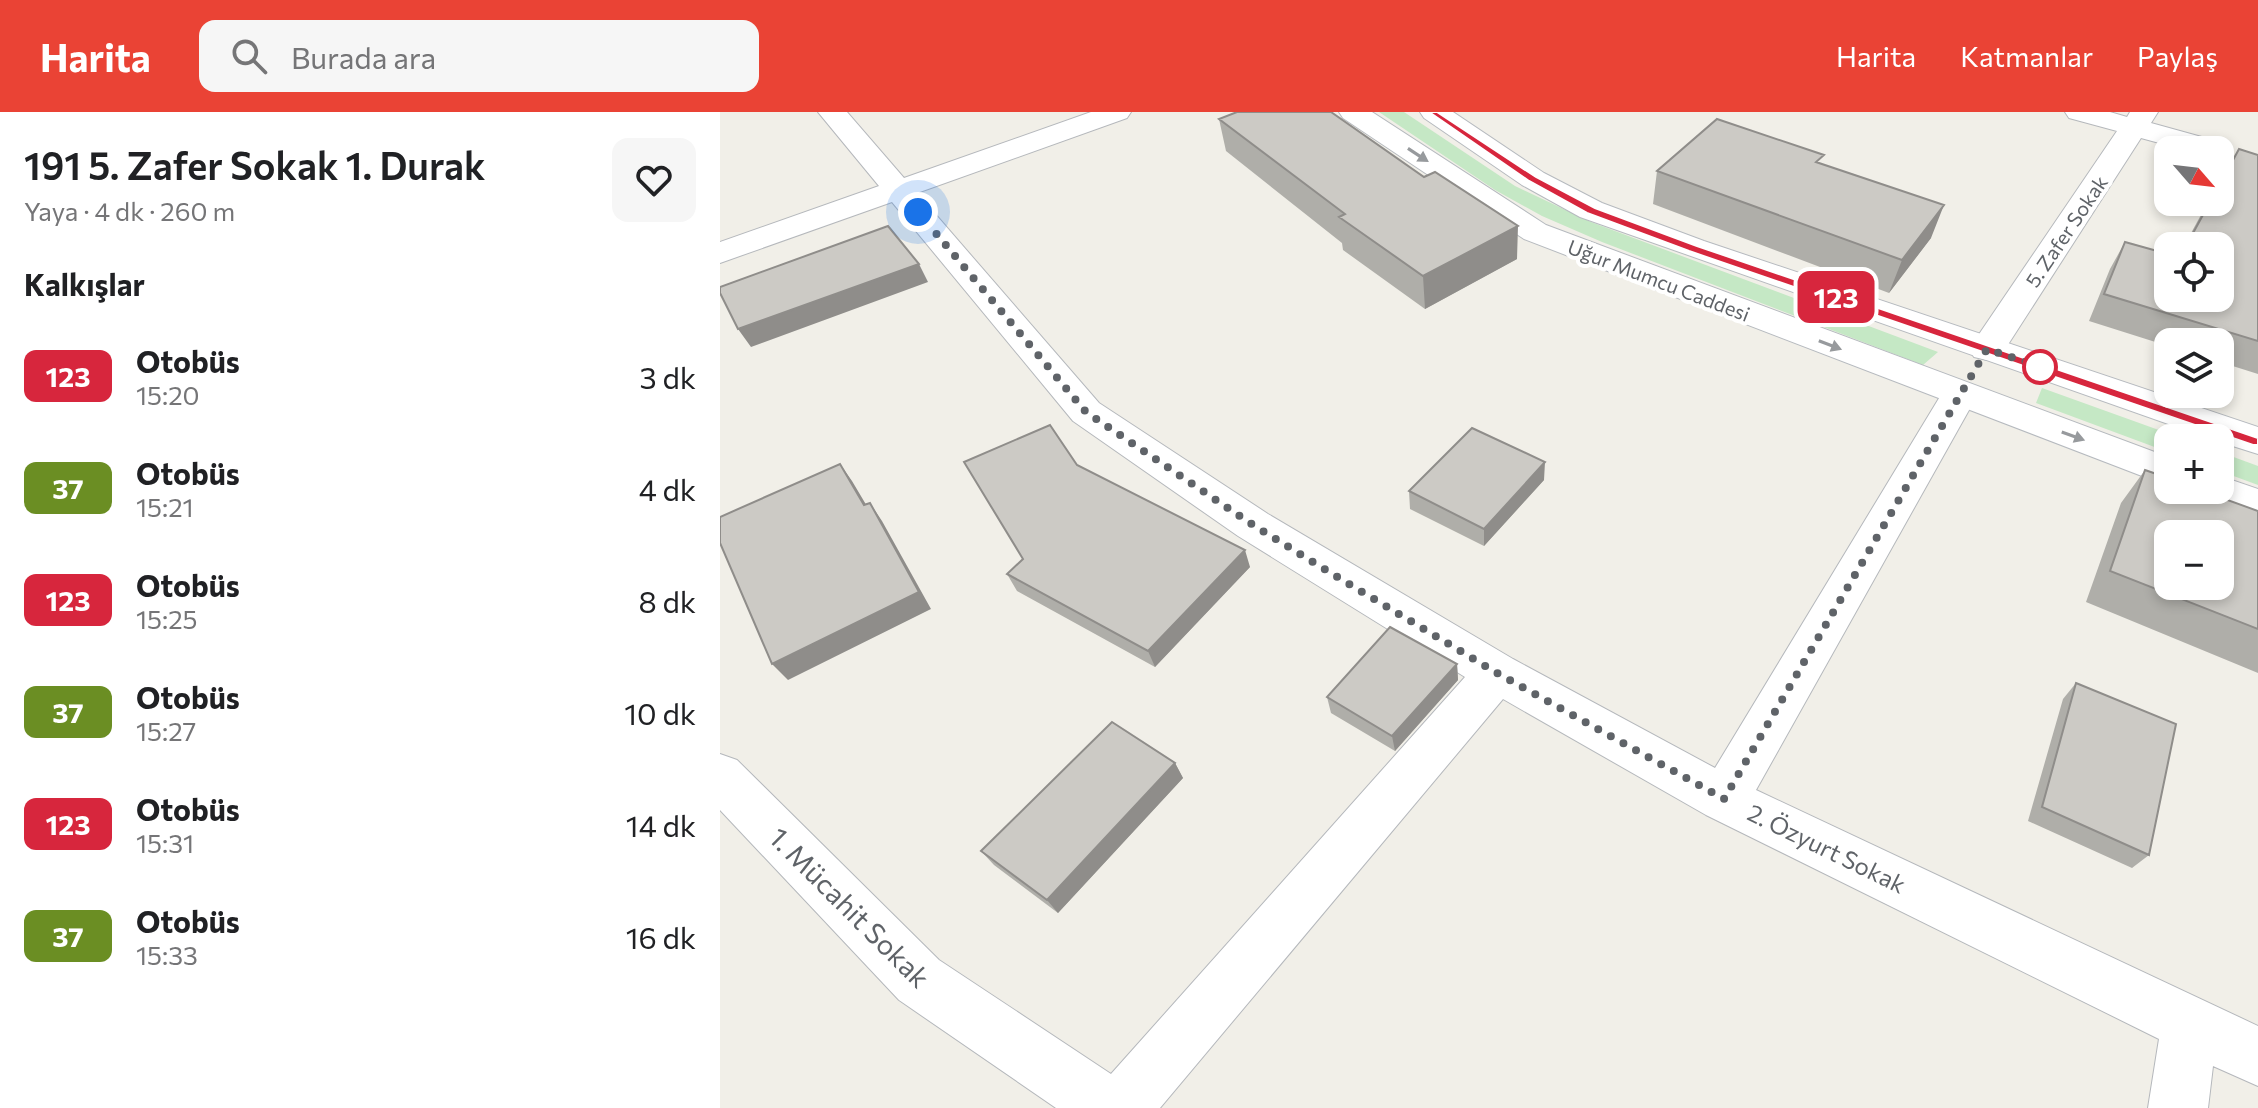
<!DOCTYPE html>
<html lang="tr">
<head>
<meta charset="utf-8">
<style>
	:root { --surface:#fff; --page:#f6f6f6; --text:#202124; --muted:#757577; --accent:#ea4335 }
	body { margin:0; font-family:Commissioner,sans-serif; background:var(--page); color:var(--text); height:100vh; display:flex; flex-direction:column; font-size:30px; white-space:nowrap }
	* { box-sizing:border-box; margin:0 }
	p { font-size:26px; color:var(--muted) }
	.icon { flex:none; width:44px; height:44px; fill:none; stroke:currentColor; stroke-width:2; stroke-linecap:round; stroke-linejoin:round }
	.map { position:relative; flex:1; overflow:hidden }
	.side { display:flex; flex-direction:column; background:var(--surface); width:720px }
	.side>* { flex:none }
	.badge { padding:0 16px; border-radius:12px; font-size:28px; line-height:52px }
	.needle { width:52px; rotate:118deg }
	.tools { position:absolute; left:1434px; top:24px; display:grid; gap:16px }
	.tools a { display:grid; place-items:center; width:80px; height:80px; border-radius:16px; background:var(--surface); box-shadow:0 4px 12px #0003; font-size:40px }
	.you { position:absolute; width:40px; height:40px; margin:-20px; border:6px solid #fff; border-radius:50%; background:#1a73e8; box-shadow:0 0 0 12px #1a73e833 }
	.map>.badge { position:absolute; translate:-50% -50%; box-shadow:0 0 0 4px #fff }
	h2 { padding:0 24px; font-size:30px; line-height:72px }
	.round { display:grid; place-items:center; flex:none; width:84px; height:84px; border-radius:16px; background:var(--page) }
	.summary { display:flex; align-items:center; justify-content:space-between; height:136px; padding:0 24px }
	h1 { font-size:38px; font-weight:600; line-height:60px }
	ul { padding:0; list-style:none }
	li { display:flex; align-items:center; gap:24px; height:112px; padding:0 24px }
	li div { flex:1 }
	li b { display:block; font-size:30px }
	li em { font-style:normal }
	li .badge { min-width:88px; font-weight:700; text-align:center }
	header { display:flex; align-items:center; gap:48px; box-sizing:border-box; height:112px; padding:0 40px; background:var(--accent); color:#fff }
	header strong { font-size:38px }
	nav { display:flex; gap:44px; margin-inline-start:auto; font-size:28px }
	.search { width:560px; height:72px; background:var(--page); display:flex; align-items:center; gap:20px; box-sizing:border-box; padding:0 28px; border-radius:16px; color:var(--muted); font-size:30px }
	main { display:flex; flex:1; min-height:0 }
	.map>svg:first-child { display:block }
	.green { fill:#c5e8c5 }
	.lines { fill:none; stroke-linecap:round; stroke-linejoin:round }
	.street-casing { stroke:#b5b8bc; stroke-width:2 }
	.secondary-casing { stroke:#b6babf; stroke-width:2 }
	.street { fill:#fff; fill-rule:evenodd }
	.secondary { fill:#fff; fill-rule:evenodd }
	.wall { fill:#afaea9 }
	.shaded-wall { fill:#8f8d8a }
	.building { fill:#cccac5; stroke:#8f8d8a; stroke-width:2; fill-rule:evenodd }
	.oneway { fill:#979a9d }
	.line { fill:#d7263d; stroke:#fff; stroke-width:2 }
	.walk { stroke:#5f6368; stroke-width:8; stroke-dasharray:0 14.4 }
	.stop-dot { fill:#fff; stroke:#d7263d; stroke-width:4 }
	.labels { text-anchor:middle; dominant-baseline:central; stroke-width:8; stroke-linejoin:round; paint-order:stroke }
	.far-street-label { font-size:20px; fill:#5f6368; stroke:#fff }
	.street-label { font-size:24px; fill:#5f6368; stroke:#fff }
	.near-street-label { font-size:28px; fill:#5f6368; stroke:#fff }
</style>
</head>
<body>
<header>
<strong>Harita</strong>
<div class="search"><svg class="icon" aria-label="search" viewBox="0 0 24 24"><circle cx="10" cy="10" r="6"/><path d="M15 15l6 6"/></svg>Burada ara</div>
<nav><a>Harita</a><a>Katmanlar</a><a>Paylaş</a></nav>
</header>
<main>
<section class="side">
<div class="summary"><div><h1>191 5. Zafer Sokak 1. Durak</h1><p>Yaya · 4 dk · 260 m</p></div><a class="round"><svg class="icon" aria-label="heart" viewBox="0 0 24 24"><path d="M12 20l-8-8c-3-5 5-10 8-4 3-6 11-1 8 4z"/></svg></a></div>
<h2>Kalkışlar</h2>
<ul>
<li><span class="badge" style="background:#d7263d;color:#fff">123</span><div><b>Otobüs</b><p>15:20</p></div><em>3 dk</em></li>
<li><span class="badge" style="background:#6b8e23;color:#fff">37</span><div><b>Otobüs</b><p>15:21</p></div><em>4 dk</em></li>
<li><span class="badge" style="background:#d7263d;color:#fff">123</span><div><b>Otobüs</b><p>15:25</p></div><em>8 dk</em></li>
<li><span class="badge" style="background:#6b8e23;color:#fff">37</span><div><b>Otobüs</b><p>15:27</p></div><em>10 dk</em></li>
<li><span class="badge" style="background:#d7263d;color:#fff">123</span><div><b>Otobüs</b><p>15:31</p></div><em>14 dk</em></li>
<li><span class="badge" style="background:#6b8e23;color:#fff">37</span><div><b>Otobüs</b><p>15:33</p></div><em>16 dk</em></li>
</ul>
</section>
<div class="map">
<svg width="1538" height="996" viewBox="0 0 1538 996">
	<rect width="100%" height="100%" fill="#f1efe8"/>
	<path class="green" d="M659,0H684L795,74L871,110L1218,240L1203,253L882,130L822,104L775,78Z
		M1322,276L1461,326H1448V340L1316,291Z
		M1500,340L1538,354V373L1500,359Z"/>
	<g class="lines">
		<defs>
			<path id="street" d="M98,0H127L184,66L371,0H411L407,6L197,81L379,291L548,402L793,547L995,656L1227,273L1240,270L1253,273L1258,282L1036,678L1538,914V974L1493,954L1488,996H1428L1439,927L986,703L783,587L440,996H336L179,888L0,698V642L17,648L219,848L391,962L745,565L518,424L353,309L172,90L0,151V130L159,74Z
				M1345,0H1390L1407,5L1410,0H1438L1431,11L1507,32L1511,38L1507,44L1500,46V38H1465L1421,26L1280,245L1267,248L1254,245L1249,237L1397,19L1349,6Z"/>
			<path id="secondary" d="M619,0H652L826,113L1448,345V374L804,127L623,6Z
				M700,0H733L824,61L882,91L984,129L1538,315V342L1500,330V326H1488L860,105L802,73L704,6Z
				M1500,364L1538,377V408L1483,388L1477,378H1500Z"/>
		</defs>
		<use href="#street" class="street-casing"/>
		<use href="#secondary" class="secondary-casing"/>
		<use href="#street" class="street"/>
		<use href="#secondary" class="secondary"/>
	</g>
	<path class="wall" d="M499,7L797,147L705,197L623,138L622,131L506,39Z
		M1519,37L1538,43V262L1500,250V230H1448V234L1369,209L1390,157L1405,130L1448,186L1500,134H1464L1488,90H1500V68Z
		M1101,52L1211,126L1169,181L933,92L937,59Z
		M357,353L530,455L435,555L297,479L287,462L303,448Z
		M1425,358L1538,399V561L1366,490L1401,391Z
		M824,368L764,434L690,397L689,379Z
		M737,552L738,568L675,639L611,601L607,585Z
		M1356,571L1429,743L1412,756L1308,709L1343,587Z
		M455,651L463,666L338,801L274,753L261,739Z"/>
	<path class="shaded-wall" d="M1224,93L1211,126L1169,181L1182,148Z
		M798,114L797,147L705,197L703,164Z
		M199,152L208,170L31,235L18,217Z
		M825,350L824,368L764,434V417Z
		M120,352L132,369L157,411L144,393Z
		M150,391L162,409L211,497L68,568L52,552Z
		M525,438L530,455L435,555L428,539Z
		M737,552L738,568L675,639L672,624Z
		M455,651L463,666L338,801L327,788Z"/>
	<path class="building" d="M517,0H611L704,65L715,60L798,114L703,164L619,105L625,102L499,7Z
		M997,7L1104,43L1096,50L1224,93L1182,148L937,59Z
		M1519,37L1538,43V229L1384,182L1405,130L1448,142V186H1500V134H1466L1490,90H1500V72Z
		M168,114L199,152L18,217L0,181V175Z
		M330,313L357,353L525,438L428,539L287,462L303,447L244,350Z
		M752,316L825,350L764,417L689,379Z
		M120,352L144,393L150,391L199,480L52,552L0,431V405Z
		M1425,358L1448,366V378H1480L1538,399V517L1390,459ZM1448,422H1500V474H1448Z
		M670,515L737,552L672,624L607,585Z
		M1356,571L1456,612L1429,743L1322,695Z
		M392,610L455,651L327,788L261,739Z"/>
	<defs><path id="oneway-solid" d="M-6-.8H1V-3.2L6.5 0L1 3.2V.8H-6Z" transform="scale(2)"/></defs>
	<g class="oneway">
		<use href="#oneway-solid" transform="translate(698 43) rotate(33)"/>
		<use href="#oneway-solid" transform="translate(1110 233) rotate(21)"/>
		<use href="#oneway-solid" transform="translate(1353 324) rotate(20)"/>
	</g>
	<path class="line" d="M709,0H717L816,65L875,96L977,134L1538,326V333H1533L969,139L867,101L809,69Z"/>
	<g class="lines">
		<path class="walk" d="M198,100L366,300L533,413L614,463L777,561L1004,687L1267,237L1327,257L1320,255"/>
	</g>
	<circle class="stop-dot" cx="1320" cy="255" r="16"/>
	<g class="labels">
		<g class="far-street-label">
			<text transform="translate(1346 119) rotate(-56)">5. Zafer Sokak</text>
			<text transform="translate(939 168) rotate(21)">Uğur Mumcu Caddesi</text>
		</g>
		<g class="street-label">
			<text transform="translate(1107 736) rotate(26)">2. Özyurt Sokak</text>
		</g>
		<g class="near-street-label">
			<text transform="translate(130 795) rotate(45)">1. Mücahit Sokak</text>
		</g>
	</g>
</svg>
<div class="tools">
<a><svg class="needle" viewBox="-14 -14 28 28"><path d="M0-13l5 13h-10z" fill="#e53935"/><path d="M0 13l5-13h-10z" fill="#757577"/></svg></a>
<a><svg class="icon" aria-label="locate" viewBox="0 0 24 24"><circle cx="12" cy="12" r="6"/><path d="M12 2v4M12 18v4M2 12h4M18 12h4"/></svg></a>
<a><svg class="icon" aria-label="layers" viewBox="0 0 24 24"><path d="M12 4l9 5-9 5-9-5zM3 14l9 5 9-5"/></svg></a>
<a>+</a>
<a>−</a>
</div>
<div class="you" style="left:198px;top:100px"></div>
<b class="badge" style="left:1116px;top:185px;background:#d7263d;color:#fff">123</b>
</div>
</main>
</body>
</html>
